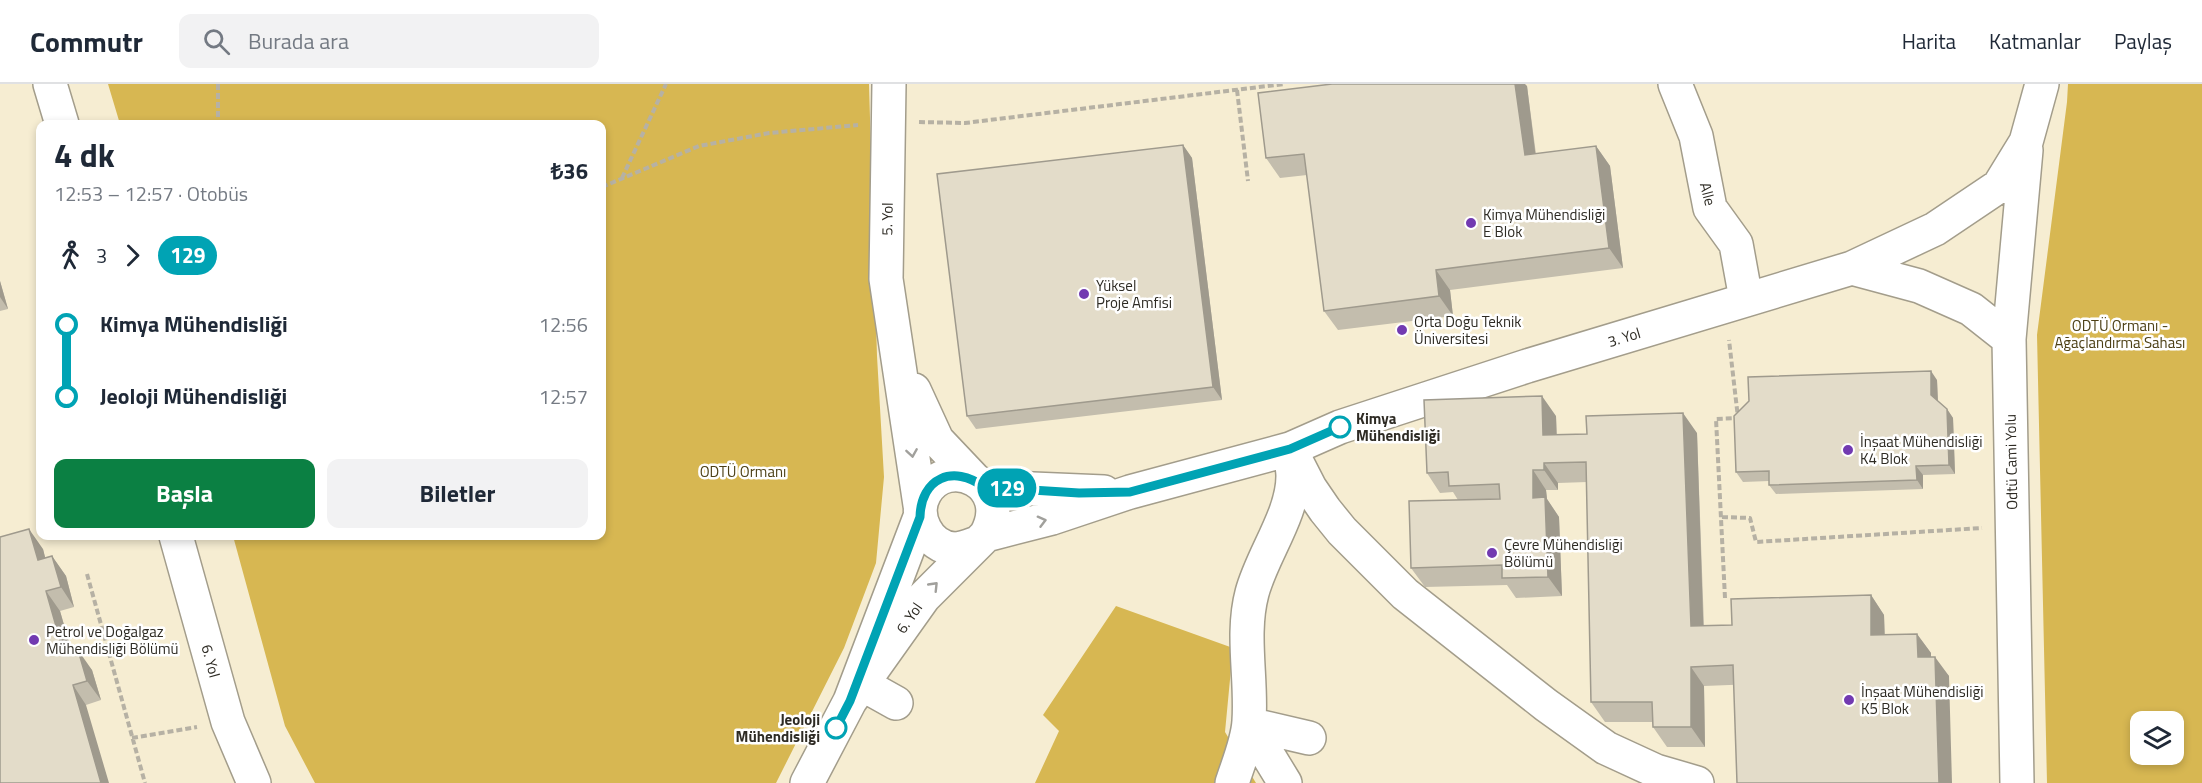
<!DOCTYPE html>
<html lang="tr">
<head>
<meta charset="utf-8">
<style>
	:root { --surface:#fff; --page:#f2f2f3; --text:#1f2937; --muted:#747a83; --line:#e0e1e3; --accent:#0b8043 }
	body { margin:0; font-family:"Titillium Web",sans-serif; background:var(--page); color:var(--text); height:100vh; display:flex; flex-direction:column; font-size:22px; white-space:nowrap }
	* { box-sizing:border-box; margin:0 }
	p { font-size:20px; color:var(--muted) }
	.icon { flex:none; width:33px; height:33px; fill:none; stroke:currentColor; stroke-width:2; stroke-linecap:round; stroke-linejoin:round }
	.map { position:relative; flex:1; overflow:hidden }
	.sheet { position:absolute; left:36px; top:36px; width:570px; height:420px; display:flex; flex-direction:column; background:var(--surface); border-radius:12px; box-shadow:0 3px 9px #0003 }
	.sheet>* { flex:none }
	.badge { padding:0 12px; border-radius:20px; font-size:21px; line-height:39px }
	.controls { position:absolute; left:2130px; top:627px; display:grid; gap:12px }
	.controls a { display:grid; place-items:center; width:54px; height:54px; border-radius:12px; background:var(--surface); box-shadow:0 3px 9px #0003; font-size:30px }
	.map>.badge { position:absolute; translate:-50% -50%; box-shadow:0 0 0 3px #fff }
	.legs { display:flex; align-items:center; gap:9px; height:66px; padding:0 18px; font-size:20px }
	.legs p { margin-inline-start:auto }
	.headline { display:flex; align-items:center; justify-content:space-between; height:102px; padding:0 18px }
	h1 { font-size:33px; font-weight:700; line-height:45px }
	.action { display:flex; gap:12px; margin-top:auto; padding:12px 18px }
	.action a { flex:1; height:69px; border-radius:12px; background:var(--accent); color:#fff; font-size:24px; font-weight:700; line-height:69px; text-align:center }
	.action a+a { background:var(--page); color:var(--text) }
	ul { padding:0 18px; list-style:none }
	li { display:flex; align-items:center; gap:21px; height:72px; font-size:22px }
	li i { display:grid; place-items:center; width:9px; height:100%; margin:0 8px; background:currentColor }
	li i::after { content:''; width:15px; height:15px; margin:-8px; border:4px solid; border-radius:50%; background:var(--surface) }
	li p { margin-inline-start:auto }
	li:first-child i { background:linear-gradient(#0000 50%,currentColor 0) }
	li:last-child i { background:linear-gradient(currentColor 50%,#0000 0) }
	header { display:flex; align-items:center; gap:36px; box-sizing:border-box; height:84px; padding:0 30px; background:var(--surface); border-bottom:2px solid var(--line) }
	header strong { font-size:28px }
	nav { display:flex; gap:33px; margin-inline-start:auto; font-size:21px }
	.search { width:420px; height:54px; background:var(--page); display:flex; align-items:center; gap:15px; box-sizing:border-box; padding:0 21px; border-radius:12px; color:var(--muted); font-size:22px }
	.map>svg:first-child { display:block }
	.built { fill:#f6edd2; fill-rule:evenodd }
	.forest { fill:#d7b752; fill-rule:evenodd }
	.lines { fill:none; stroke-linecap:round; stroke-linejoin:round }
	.minor-casing { stroke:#a39d8b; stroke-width:36 }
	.path { stroke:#b6b1a4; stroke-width:4; stroke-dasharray:6 3; stroke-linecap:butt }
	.minor { stroke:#fff; stroke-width:33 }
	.wall { fill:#c3bdad }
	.shaded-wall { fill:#9f9a8d }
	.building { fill:#e3dcc9; stroke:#9f9a8d; stroke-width:1.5 }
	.oneway { stroke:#a1a09c }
	.line-1-casing { stroke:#fff; stroke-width:14 }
	.line-1 { stroke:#00a3b4; stroke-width:9 }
	.poi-dot { fill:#723ab1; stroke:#fff; stroke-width:2 }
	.stop-1-dot { fill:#fff; stroke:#00a3b4; stroke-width:3 }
	.labels { text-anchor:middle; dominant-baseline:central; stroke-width:5; stroke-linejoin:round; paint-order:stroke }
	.street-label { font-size:15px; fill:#2e2b24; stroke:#fff }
	.poi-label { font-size:15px; fill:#2e2b24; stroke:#fff; text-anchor:start }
	.park-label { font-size:15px; fill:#4d4016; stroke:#fff }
	.stop-label { font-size:15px; font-weight:bold; fill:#2e2b24; stroke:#fff; text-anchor:start }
</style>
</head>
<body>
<header>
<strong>Commutr</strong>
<div class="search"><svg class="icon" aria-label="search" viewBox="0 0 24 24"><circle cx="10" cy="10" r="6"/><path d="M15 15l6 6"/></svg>Burada ara</div>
<nav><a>Harita</a><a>Katmanlar</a><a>Paylaş</a></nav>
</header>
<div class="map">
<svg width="2202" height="699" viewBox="0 0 2202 699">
	<rect width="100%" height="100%" fill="#fffaea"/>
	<path class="built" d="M0,0H2202V699H0ZM40,40H602V452H40ZM2140,638H2174V670H2140Z"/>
	<path class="forest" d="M108,0H869L877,272L884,393L876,479L844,564L776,699H315L285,642L233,452H602V40H120Z
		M2068,0H2202V699H2047L2037,251L2067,18ZM2140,638H2174V670H2140Z
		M1116,522L1233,564L1225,648L1256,699H1035L1059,647L1043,631Z"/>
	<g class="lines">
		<defs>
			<path id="minor" d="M50,0L62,40
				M889,0L886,195L920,421
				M1675,0L1696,52L1710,124L1736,160L1746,215
				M1852,184L1919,202L1971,225L2009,255
				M914,306L937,356L973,394
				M1290,365L1310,404L1325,426L1342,447L1405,510L1546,621L1606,664L1656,687L1697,699
				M984,403L1104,408
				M986,451L1052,434L1130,408L1290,365L1340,343L1527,282L1852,184L1935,145L1999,102L2026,58L2042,0
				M176,452L228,638L254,699
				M862,600L896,619
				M850,617L924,513L986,451C1014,400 948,369 925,409C912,432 928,463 954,465C962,465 969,462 977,459
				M1249,640L1285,699
				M1249,640L1309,654
				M807,699L850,617L920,433
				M1232,699C1238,680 1248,657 1249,637C1252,595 1241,550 1252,509C1262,471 1293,431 1293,392C1293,385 1291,377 1290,369
				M2017,699L2009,255L2026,66"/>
		</defs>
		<use href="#minor" class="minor-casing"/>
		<path class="path" d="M218,0V40
			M1237,6L1248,97
			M919,38L965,39L1284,0
			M622,94L666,0
			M602,103L699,62L769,49L858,41
			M1722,433L1750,434L1756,458L1982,444
			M87,490L145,699
			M1725,514L1716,335L1738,334L1729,256
			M132,654L197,643"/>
		<use href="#minor" class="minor"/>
	</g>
	<path class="wall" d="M1527,2L1536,70L1596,62L1610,82L1623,184L1450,206L1453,232L1338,246L1324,227L1307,91L1280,94L1266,74Z
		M1183,61L1192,74L1222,316L976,345L967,332Z
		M0,197L8,225L0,227Z
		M1937,296L1938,317L1947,325L1953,334L1955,390L1923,391V405L1776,410L1769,401V397L1743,398L1736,388Z
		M1556,332L1557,351L1697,349L1704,542L1732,541L1871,511L1884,531L1885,551L1917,550L1931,569V573L1949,592L1704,602L1705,663H1667L1653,643L1652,638H1605L1591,618L1587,398L1558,399V406H1546L1547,415L1559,433L1562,512L1516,514L1507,501L1425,503L1411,484L1458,416L1453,408L1440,409L1427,389Z
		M43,465L45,474L52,472L66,492L74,523L60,527L72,568L92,586L101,616L86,621L0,699Z"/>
	<path class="shaded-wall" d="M1515,0H1525L1527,2L1538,91L1525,71Z
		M1183,61L1192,74L1222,316L1213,303Z
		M1596,62L1610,82L1623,184L1609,164Z
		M1436,186L1450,206L1453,232L1439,212Z
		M0,197L8,225L0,213Z
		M1931,287L1937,296L1938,320L1931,311Z
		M1542,312L1556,332L1557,371L1543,351Z
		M1947,325L1953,334L1955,390L1949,381Z
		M1683,329L1697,349L1704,562L1691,542Z
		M1544,379L1558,399V406L1544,386Z
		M1916,382L1923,391V405L1917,396Z
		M1533,386L1546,406L1547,415L1559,433L1562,512L1548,493L1533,414Z
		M29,445L43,465L51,496L38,476Z
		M52,472L66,492L74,523L61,503Z
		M46,507L60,527L78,590L64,570Z
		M1871,511L1884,531L1885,571L1871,551Z
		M1917,550L1931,569V593L1918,573Z
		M78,566L92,586L101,616L87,597Z
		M1935,573L1949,592L1952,699H1939Z
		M1691,583L1704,602L1705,663L1691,643Z
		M73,601L86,621L109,699H101Z"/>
	<path class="building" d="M1332,0H1515L1525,71L1596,62L1609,164L1436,186L1439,212L1324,227L1304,70L1266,74L1258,9Z
		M1183,61L1213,303L967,332L937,90Z
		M1931,287V311L1947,325L1949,381L1916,382L1917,396L1769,401V387L1736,388L1734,332L1749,317L1748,293Z
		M1542,312L1543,351L1587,350L1586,332L1683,329L1691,542L1732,541L1731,515L1871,511V551L1917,550L1918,573H1935L1939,699H1737L1733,581L1691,583V643H1653L1652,618H1591L1586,378L1544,379V386H1533V414L1545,413L1548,493L1502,494V481L1411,484L1409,417L1500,415L1499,400L1449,402L1448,388L1427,389L1424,316Z
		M29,445L38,476L52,472L61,503L46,507L64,570L78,566L87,597L73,601L101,699H0V453Z"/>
	<defs><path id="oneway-chevron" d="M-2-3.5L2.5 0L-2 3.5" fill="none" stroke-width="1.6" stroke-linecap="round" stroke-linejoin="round" transform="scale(1.5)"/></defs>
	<g class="oneway">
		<use href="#oneway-chevron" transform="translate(912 369) rotate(81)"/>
		<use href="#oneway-chevron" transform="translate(1042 437) rotate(-15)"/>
		<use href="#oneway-chevron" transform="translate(934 502) rotate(-46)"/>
	</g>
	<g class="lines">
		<defs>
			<path id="line-1" d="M836,644L850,617L920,433C921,394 953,380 984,403L1079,409L1130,408L1290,365L1340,343"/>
		</defs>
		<use href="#line-1" class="line-1-casing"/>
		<use href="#line-1" class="line-1"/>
	</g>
	<g class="poi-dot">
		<circle cx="1471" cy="139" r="6"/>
		<circle cx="1084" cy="210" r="6"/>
		<circle cx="1402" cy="246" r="6"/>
		<circle cx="1848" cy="366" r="6"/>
		<circle cx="1492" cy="469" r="6"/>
		<circle cx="34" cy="556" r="6"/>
		<circle cx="1849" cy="616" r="6"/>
	</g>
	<g class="stop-1-dot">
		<circle cx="1340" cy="343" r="10"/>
		<circle cx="836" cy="644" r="10"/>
	</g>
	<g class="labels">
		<g class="street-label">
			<text transform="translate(1708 110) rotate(76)">Alle</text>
			<text transform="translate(887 135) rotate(-89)">5. Yol</text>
			<text transform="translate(1624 253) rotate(-17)">3. Yol</text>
			<text transform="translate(2011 378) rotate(-91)">Odtü Cami Yolu</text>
			<text transform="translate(909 534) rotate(-55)">6. Yol</text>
			<text transform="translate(211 577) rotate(75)">6. Yol</text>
		</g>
		<g class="poi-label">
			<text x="1483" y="130">Kimya Mühendisliği<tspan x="1483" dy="17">E Blok</tspan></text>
			<text x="1096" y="201">Yüksel<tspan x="1096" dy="17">Proje Amfisi</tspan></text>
			<text x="1414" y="237">Orta Doğu Teknik<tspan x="1414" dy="17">Üniversitesi</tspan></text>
			<text x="1860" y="357">İnşaat Mühendisliği<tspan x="1860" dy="17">K4 Blok</tspan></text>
			<text x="1504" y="460">Çevre Mühendisliği<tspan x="1504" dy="17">Bölümü</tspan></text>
			<text x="46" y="547">Petrol ve Doğalgaz<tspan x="46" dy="17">Mühendisliği Bölümü</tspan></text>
			<text x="1861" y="607">İnşaat Mühendisliği<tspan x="1861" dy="17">K5 Blok</tspan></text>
		</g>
		<g class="park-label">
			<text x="2120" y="241">ODTÜ Ormanı -<tspan x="2120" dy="17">Ağaçlandırma Sahası</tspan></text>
			<text x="743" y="387">ODTÜ Ormanı</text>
		</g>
		<g class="stop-label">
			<text x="1356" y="334">Kimya<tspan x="1356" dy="17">Mühendisliği</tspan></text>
			<text x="820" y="635" text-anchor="end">Jeoloji<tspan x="820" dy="17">Mühendisliği</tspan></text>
		</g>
	</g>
</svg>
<div class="controls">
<a><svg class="icon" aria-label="layers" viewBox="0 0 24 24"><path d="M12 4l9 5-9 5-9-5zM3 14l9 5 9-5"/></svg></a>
</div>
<b class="badge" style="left:1007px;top:404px;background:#00a3b4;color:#fff">129</b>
<section class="sheet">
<div class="headline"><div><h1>4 dk</h1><p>12:53 – 12:57 · Otobüs</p></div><b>₺36</b></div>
<div class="legs"><svg class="icon" aria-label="walk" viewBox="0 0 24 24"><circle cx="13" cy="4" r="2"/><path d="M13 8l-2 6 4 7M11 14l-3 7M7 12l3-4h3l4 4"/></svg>3<svg class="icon" aria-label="forward" viewBox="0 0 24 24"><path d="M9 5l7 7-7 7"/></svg><b class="badge" style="background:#00a3b4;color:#fff">129</b></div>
<ul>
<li><i style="color:#00a3b4"></i><b>Kimya Mühendisliği</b><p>12:56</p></li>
<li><i style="color:#00a3b4"></i><b>Jeoloji Mühendisliği</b><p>12:57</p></li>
</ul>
<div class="action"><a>Başla</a><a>Biletler</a></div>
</section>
</div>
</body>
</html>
